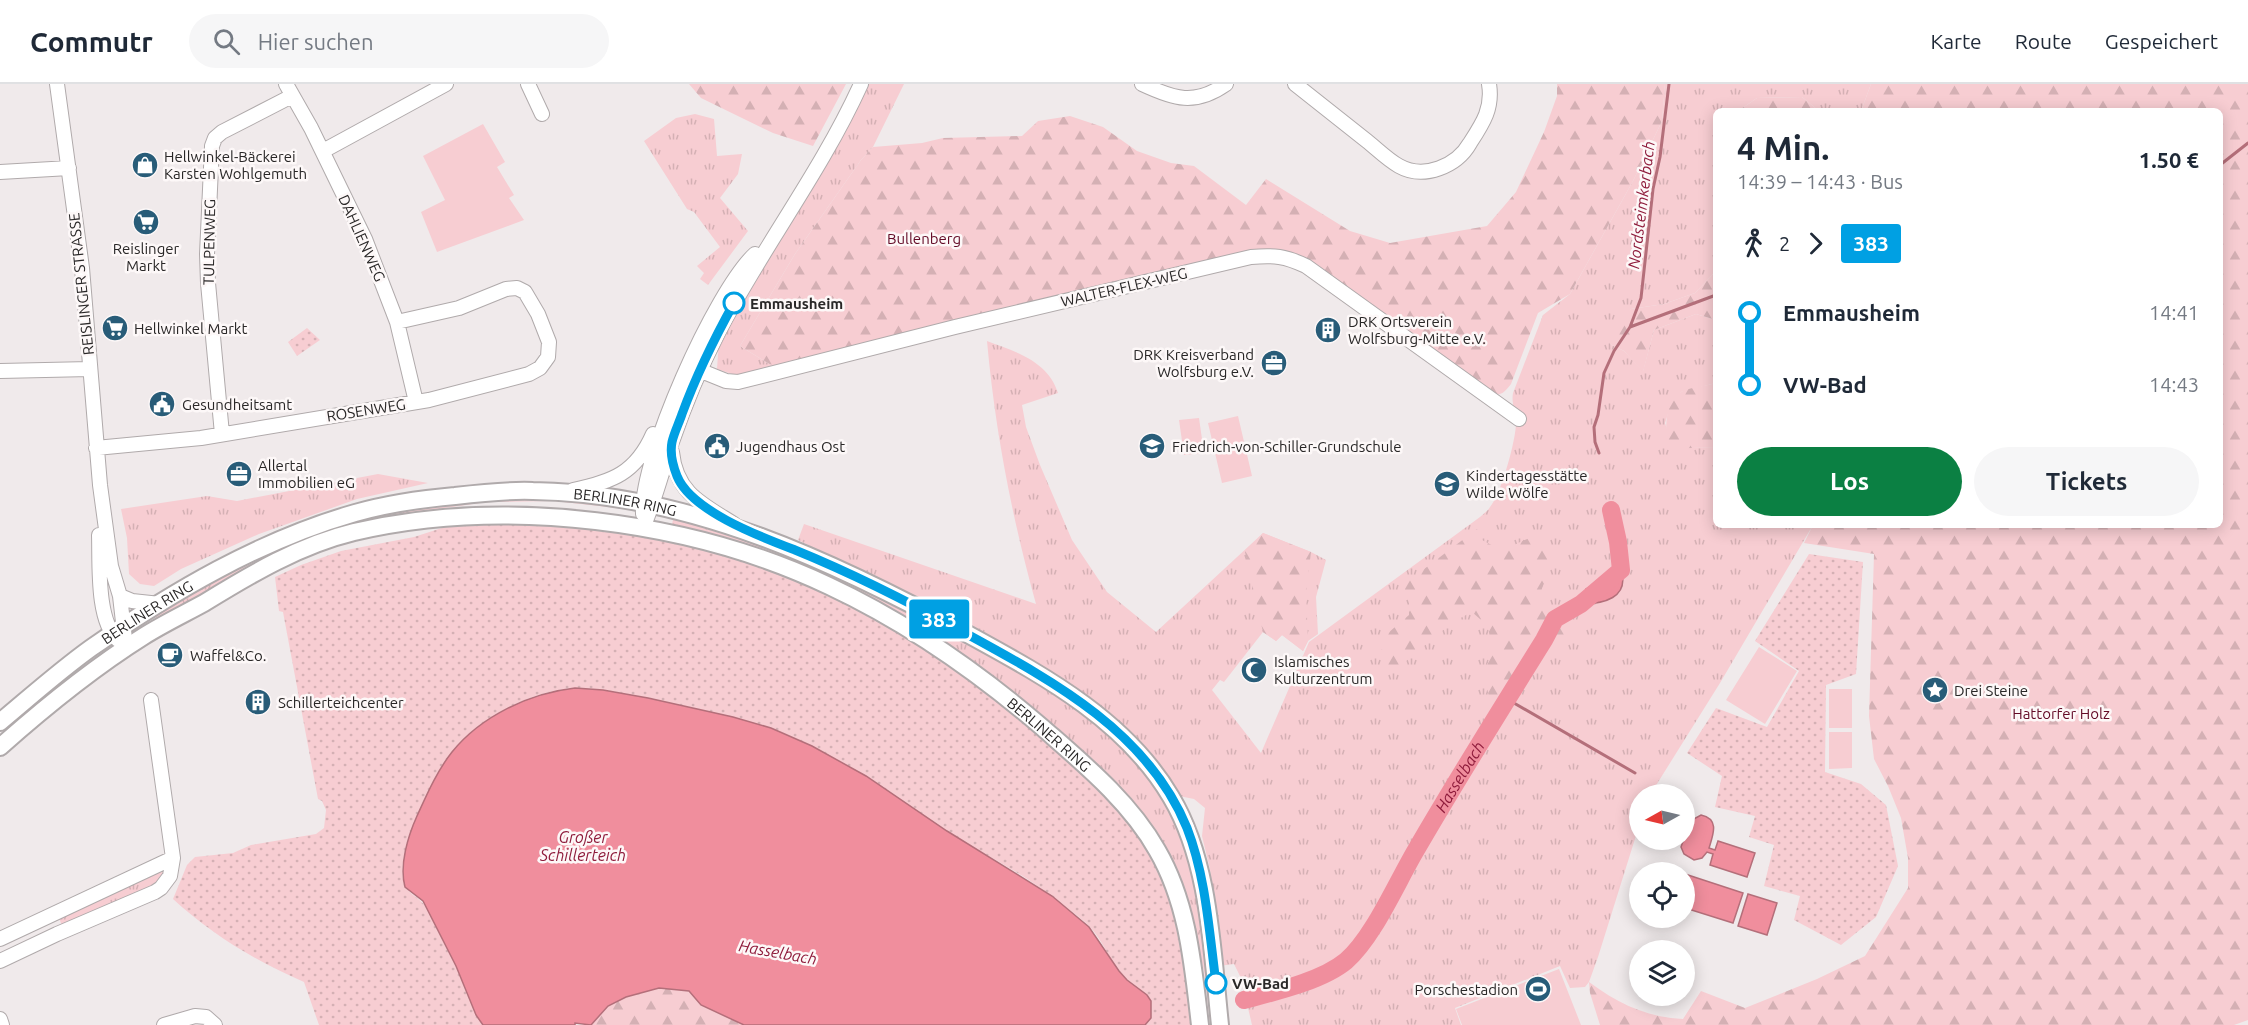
<!DOCTYPE html>
<html lang="de">
<head>
<meta charset="utf-8">
<style>
	:root { --surface:#fff; --page:#f6f6f7; --text:#1f2937; --muted:#747a83; --line:#e0e1e3; --accent:#0b8043 }
	body { margin:0; font-family:Ubuntu,sans-serif; background:var(--page); color:var(--text); height:100vh; display:flex; flex-direction:column; font-size:22px; white-space:nowrap }
	* { box-sizing:border-box; margin:0 }
	p { font-size:20px; color:var(--muted) }
	.icon { flex:none; width:33px; height:33px; fill:none; stroke:currentColor; stroke-width:2; stroke-linecap:round; stroke-linejoin:round }
	.map { position:relative; flex:1; overflow:hidden }
	.drawer { position:absolute; left:1713px; top:24px; width:510px; height:420px; display:flex; flex-direction:column; background:var(--surface); border-radius:9px; box-shadow:0 3px 15px #0003 }
	.drawer>* { flex:none }
	.badge { padding:0 12px; border-radius:4px; font-size:21px; line-height:39px }
	.needle { width:39px; rotate:262deg }
	.fabs { position:absolute; left:1629px; top:700px; display:grid; gap:12px }
	.fabs a { display:grid; place-items:center; width:66px; height:66px; border-radius:50%; background:var(--surface); box-shadow:0 3px 15px #0003; font-size:30px }
	.map>.badge { position:absolute; translate:-50% -50%; box-shadow:0 0 0 3px #fff }
	.legs { display:flex; align-items:center; gap:9px; height:66px; padding:0 24px; font-size:20px }
	.legs p { margin-inline-start:auto }
	.headline { display:flex; align-items:center; justify-content:space-between; height:102px; padding:0 24px }
	h1 { font-size:33px; font-weight:600; line-height:45px }
	.cta { display:flex; gap:12px; margin-top:auto; padding:12px 24px }
	.cta a { flex:1; height:69px; border-radius:36px; background:var(--accent); color:#fff; font-size:24px; font-weight:600; line-height:69px; text-align:center }
	.cta a+a { background:var(--page); color:var(--text) }
	ul { padding:0 24px; list-style:none }
	li { display:flex; align-items:center; gap:21px; height:72px; font-size:22px }
	li i { display:grid; place-items:center; width:9px; height:100%; margin:0 8px; background:currentColor }
	li i::after { content:''; width:15px; height:15px; margin:-8px; border:4px solid; border-radius:50%; background:var(--surface) }
	li p { margin-inline-start:auto }
	li:first-child i { background:linear-gradient(#0000 50%,currentColor 0) }
	li:last-child i { background:linear-gradient(currentColor 50%,#0000 0) }
	header { display:flex; align-items:center; gap:36px; box-sizing:border-box; height:84px; padding:0 30px; background:var(--surface); border-bottom:2px solid var(--line) }
	header strong { font-size:28px }
	nav { display:flex; gap:33px; margin-inline-start:auto; font-size:21px }
	.search { width:420px; height:54px; background:var(--page); display:flex; align-items:center; gap:15px; box-sizing:border-box; padding:0 21px; border-radius:33px; color:var(--muted); font-size:22px }
	.map>svg:first-child { display:block }
	.grass { fill:url(#grass-tufts) }
	.forest { fill:url(#forest-firs) }
	.park { fill:url(#park-dots) }
	.garden { fill:#f7cdd2 }
	.water { fill:#f08e9d; stroke:#b46f7a; stroke-width:1.5 }
	.lines { fill:none; stroke-linecap:round; stroke-linejoin:round }
	.stream { stroke:#b46f7a; stroke-width:3 }
	.river { stroke:#f08e9d; stroke-width:18 }
	.minor-casing { stroke:#b0aaab; stroke-width:16 }
	.major-casing { stroke:#b0aaab; stroke-width:20 }
	.minor { stroke:#fff; stroke-width:14 }
	.major { stroke:#fff; stroke-width:16 }
	.line-1-casing { stroke:#fff; stroke-width:14 }
	.line-1 { stroke:#00a0e3; stroke-width:9 }
	.stop-1-dot { fill:#fff; stroke:#00a0e3; stroke-width:3 }
	.labels { text-anchor:middle; dominant-baseline:central; stroke-width:5; stroke-linejoin:round; paint-order:stroke }
	.poi-label { font-size:15px; fill:#292727; stroke:#fdf8f8; text-anchor:start }
	.street-label { font-size:15px; fill:#292727; stroke:#fdf8f8 }
	.park-label { font-size:15px; fill:#630a26; stroke:#fdf8f8 }
	.stop-label { font-size:15px; font-weight:bold; fill:#292727; stroke:#fdf8f8; text-anchor:start }
	.water-label { font-size:16px; font-style:italic; fill:#8f1c3c; stroke:#fdf8f8 }
</style>
</head>
<body>
<header>
<strong>Commutr</strong>
<div class="search"><svg class="icon" aria-label="search" viewBox="0 0 24 24"><circle cx="10" cy="10" r="6"/><path d="M15 15l6 6"/></svg>Hier suchen</div>
<nav><a>Karte</a><a>Route</a><a>Gespeichert</a></nav>
</header>
<div class="map">
<svg width="2248" height="941" viewBox="0 0 2248 941">
	<defs>
		<pattern id="grass-tufts" width="24" height="20" patternUnits="userSpaceOnUse" patternTransform="scale(1.5)"><rect width="24" height="20" fill="#f7cdd2"/><path d="M3 7l-1-3M5 7V3M7 7l1-3M15 17l-1-3M17 17v-4M19 17l1-3" fill="none" stroke="#d4b0b4"/></pattern>
		<pattern id="forest-firs" width="22" height="20" patternUnits="userSpaceOnUse" patternTransform="scale(1.5)"><rect width="22" height="20" fill="#f7cdd2"/><path d="M5 1l3.5 6h-7zM16 11l3.5 6h-7z" fill="#d4b0b4"/></pattern>
		<pattern id="park-dots" width="8" height="8" patternUnits="userSpaceOnUse" patternTransform="scale(1.5)"><rect width="8" height="8" fill="#f7cdd2"/><path d="M2 2h.1M6 6h.1" fill="none" stroke="#d4b0b4" stroke-width="1.8" stroke-linecap="round"/></pattern>
	</defs>
	<rect width="100%" height="100%" fill="#f0eaeb"/>
	<path class="grass" d="M868,0H904L873,63L861,76L795,170L740,262L781,287L738,292L717,285L719,256L820,91Z
		M1665,0H1871L1861,27H1819L1802,13L1757,14L1738,27H1716V187L1695,209L1664,220L1631,225L1610,260L1624,267L1643,287L1654,246L1696,230L1716,236V299L1681,308L1672,318L1665,339L1673,364L1716,363V441H1813L1720,599L1650,711H1640L1639,742L1598,873L1589,898L1585,903L1570,904L1560,882L1455,924L1461,941H1252L1241,894L1234,880L1219,882L1210,785L1202,752L1205,724L1194,715L1179,712L1052,592L947,529L798,456L804,440L1036,520C1012,434 995,346 987,257C1016,268 1048,277 1058,309L1022,321L1026,343L1040,381L1072,456L1107,508L1156,548L1263,449L1311,468L1326,476L1316,513L1318,550L1308,557L1303,567L1282,551L1276,557L1263,548L1224,598L1220,596L1212,606L1261,669L1309,558L1480,433C1483,430 1488,427 1490,423C1501,411 1517,353 1516,337C1516,327 1511,320 1513,309L1543,231L1570,210L1633,97L1662,37Z
		M695,30L714,35L717,72L742,70L738,90L720,114L748,147L708,201L700,195L704,189L697,182L720,163L694,128L687,125L644,57L676,34Z
		M378,390L428,399L357,415L259,450L181,485L154,502L140,500L129,490L127,454L121,425L207,412L237,417Z
		M532,413L617,422V424L554,417L487,418L410,429L367,438L156,538L155,530L226,488L333,441L411,423Z
		M674,432L758,459L870,505L1045,600L1122,659L1160,706L1184,758L1199,814L1214,937L1210,938L1204,887L1187,818L1135,727L886,526L671,444Z
		M169,783L157,802L62,842L59,834Z"/>
	<path class="forest" d="M689,0H846L813,62L773,49L701,14Z
		M1557,0H1665L1662,37L1633,97L1570,210L1538,229L1511,300C1505,308 1502,311 1491,312L1288,168L781,287L740,262L795,170L861,76L873,63L922,59L943,54L1022,52L1038,37L1070,32L1103,43L1137,67L1171,79L1194,82L1246,121L1266,95L1350,147L1390,159L1487,142L1516,108L1544,48L1557,12Z
		M1871,0H2248V936L2234,941H1600L1590,909L1589,898C1619,920 1646,933 1683,935L1701,907L1745,924L1817,895L1865,872L1908,804V774L1901,734L1888,702L1874,675L1869,632L1874,470L1804,459L1813,441H2220V27H1861Z
		M1802,13L1819,27H1738L1757,14Z
		M1716,187V236L1696,230L1654,246L1643,288L1624,267L1610,260L1609,250L1631,225L1664,220L1695,209Z
		M1716,299V363L1667,365C1666,347 1663,316 1683,307C1692,303 1706,302 1716,299Z
		M1477,445L1482,456L1503,467L1522,457L1538,451L1553,465L1550,485L1540,509L1571,558L1539,577L1502,636L1491,622L1484,590L1492,567L1488,542L1472,528C1442,542 1420,568 1393,587L1380,570L1388,549L1409,531V516L1403,501Z
		M1263,449L1311,468L1306,508L1308,557L1303,567L1282,551L1276,557L1263,548L1245,468Z
		M659,904L689,907L702,921L744,941H591L608,922L626,913Z"/>
	<path class="park" d="M307,244L320,256L297,272L288,258Z
		M558,437C593,443 631,445 666,454C743,474 819,503 889,543C947,576 1002,620 1052,664C1092,700 1136,739 1160,787C1183,835 1186,889 1194,941H1145L1151,934L1147,911C1138,905 1128,899 1121,890C1109,875 1103,857 1090,843C1080,833 1067,824 1055,815C1022,788 982,770 946,746C902,718 860,687 813,663C771,641 726,631 680,621C646,614 609,604 575,604C535,605 476,635 453,667C446,676 442,687 437,697C421,726 399,760 403,796C405,810 420,812 427,825C436,844 446,862 455,880C464,900 470,922 483,941H319L304,898C257,878 211,850 173,815L187,781L195,773L233,769L251,761L316,750L324,744L326,726L322,717L318,715L283,528L279,527L275,493L301,481L341,467L414,453L451,441Z
		M1809,470L1863,478L1856,590L1826,601L1825,688L1861,700L1886,721L1898,782L1876,833L1841,861L1794,836L1800,812L1764,802L1774,761L1749,753L1755,732L1715,723L1722,692L1687,669L1716,624L1767,643L1799,587L1755,557Z"/>
	<path class="garden" d="M483,40L505,78L497,83L514,111L509,114L524,136L437,168L421,128L445,116L423,72Z
		M1238,332L1252,392L1222,399L1208,339Z
		M1199,334L1204,369L1184,371L1179,336Z
		M1759,563L1797,587L1765,640L1726,616Z
		M1829,605H1852V644H1829Z
		M1829,648H1852V684L1829,685Z
		M1559,885L1581,941H1462L1456,925Z"/>
	<path class="water" d="M1621,486C1630,514 1603,520 1581,520L1586,505Z
		M575,604L603,606L648,614L733,633L771,644L812,662L866,692L947,747L1052,812L1089,843L1119,887L1127,896L1147,911L1151,917V934L1145,941H744L701,921L689,907L659,904L626,913L608,922L591,941L575,939V941H483L476,931L456,882L423,817L405,803C399,781 408,752 417,732C427,710 437,687 452,668C481,632 530,609 575,604Z
		M1701,731C1720,735 1713,751 1709,764L1715,766L1718,757L1755,769L1747,793L1710,781L1713,770L1707,768L1702,774L1694,776L1684,770L1681,763L1690,737Z
		M1685,790L1743,809L1733,839L1685,824Z
		M1748,810L1777,819L1767,851L1738,842Z"/>
	<g class="lines">
		<path class="stream" d="M2220,81L2248,59
			M1630,243L1716,211
			M1599,369L1595,358L1594,343L1598,331L1604,289L1614,267L1630,243L1641,214L1653,105L1660,73L1669,0
			M1507,615L1635,689"/>
		<path class="river" id="s1" d="M1244,916C1274,908 1322,897 1346,877C1373,854 1397,798 1416,766C1457,695 1501,625 1544,556L1555,535L1581,520L1621,486L1618,458L1611,426"/>
		<defs>
			<path id="minor" d="M57,0L82,184L100,401L111,482L120,512L126,564
				M286,0L311,44L365,155L397,238L416,318
				M528,0L542,30
				M1142,0C1174,15 1195,22 1226,0
				M1295,0C1319,19 1343,38 1367,57C1377,65 1388,76 1399,82C1424,96 1457,82 1470,59C1483,39 1493,24 1489,0
				M323,67L446,0
				M0,88L69,84
				M689,282L726,297L738,298L955,243L1251,173C1274,171 1285,172 1306,182L1519,335
				M0,287L90,285
				M222,350L208,199L207,170L212,62L215,54L222,48L292,12
				M96,364L201,354L429,316L529,290L540,284L548,273L549,258L538,230L525,208L517,204L506,205L459,224L397,238
				M672,368C676,409 702,420 734,440
				M573,406C612,398 636,389 653,350
				M643,430C640,375 715,207 755,170
				M643,444C655,416 662,387 672,358C685,320 700,284 718,249C762,164 821,88 861,0
				M99,451C100,478 96,537 118,556
				M120,512L132,517L160,520
				M0,855L173,774
				M0,877L57,850L155,808L161,804L170,792L173,774L151,616
				M0,935L2,941
				M164,941L195,932L206,933L215,941"/>
			<g id="major">
				<path id="s2" d="M0,638C30,613 59,587 91,564C172,508 260,456 355,429C387,420 421,415 455,412C480,409 507,406 533,407C691,409 837,479 973,553C1048,594 1127,638 1171,713C1210,778 1212,867 1220,941"/>
				<path id="s3" d="M0,663C45,623 93,584 144,552C163,540 184,530 204,519C251,490 300,461 354,448C505,413 690,436 829,502C906,538 979,589 1043,644C1084,680 1130,718 1157,766C1188,819 1193,881 1200,941"/>
			</g>
		</defs>
		<use href="#minor" class="minor-casing"/>
		<use href="#major" class="major-casing"/>
		<use href="#minor" class="minor"/>
		<use href="#major" class="major"/>
	</g>
	<g class="lines">
		<defs>
			<path id="line-1" d="M734,219C714,255 696,292 682,330C679,339 674,349 672,358C670,368 673,382 677,392C691,427 761,453 795,466C854,490 911,519 967,550C1053,597 1148,648 1187,744C1206,793 1209,847 1216,899"/>
		</defs>
		<use href="#line-1" class="line-1-casing"/>
		<use href="#line-1" class="line-1"/>
	</g>
	<defs>
		<symbol id="shop-disc" viewBox="-11 -11 22 22"><circle r="9.5" fill="#285c78" stroke="#fdf8f8"/><path d="M-5-2.5h2.3a2.7 3.5 0 0 1 5.4 0H5L5.5 6h-11ZM-1.5-2.5h3a1.5 2.3 0 0 0-3 0Z" fill="#fff"/></symbol>
		<symbol id="supermarket-disc" viewBox="-11 -11 22 22"><circle r="9.5" fill="#285c78" stroke="#fdf8f8"/><path d="M-6-5.5h2.5l.6 2H6L4.5 2H-2.5L-4.4-4H-6ZM-1.5 3.2a1.3 1.3 0 1 0 .1 0ZM3 3.2a1.3 1.3 0 1 0 .1 0Z" fill="#fff"/></symbol>
		<symbol id="building-disc" viewBox="-11 -11 22 22"><circle r="9.5" fill="#285c78" stroke="#fdf8f8"/><path d="M-4-6H4V6H1V3H-1V6H-4ZM-2.5-4.3h1.7v1.8h-1.7ZM.8-4.3h1.7v1.8H.8ZM-2.5-1h1.7V.8h-1.7ZM.8-1h1.7V.8H.8Z" fill="#fff"/></symbol>
		<symbol id="office-disc" viewBox="-11 -11 22 22"><circle r="9.5" fill="#285c78" stroke="#fdf8f8"/><path d="M-6-3h4V-5.5h4V-3h4V5H-6ZM-1-4.5V-3h2v-1.5ZM-6 0V1H6V0Z" fill="#fff"/></symbol>
		<symbol id="civic-disc" viewBox="-11 -11 22 22"><circle r="9.5" fill="#285c78" stroke="#fdf8f8"/><path d="M-.6-6.5H3V-4.5H.6V-3L4-1V1h2V6H-6V1h2V-1L-.6-3ZM-1.2 2.5V6h2.4V2.5Z" fill="#fff"/></symbol>
		<symbol id="school-disc" viewBox="-11 -11 22 22"><circle r="9.5" fill="#285c78" stroke="#fdf8f8"/><path d="M0-5L7-2L0 1L-7-2ZM-4 1L0 2.5L4 1V4Q0 6-4 4Z" fill="#fff"/></symbol>
		<symbol id="cafe-disc" viewBox="-11 -11 22 22"><circle r="9.5" fill="#285c78" stroke="#fdf8f8"/><path d="M-5.5-4.5H6V0H3Q3 3.5 0 3.5H-2.5Q-5.5 3.5-5.5 0ZM3-3.2v2h1.7v-2ZM-6 4.5H4V6H-6Z" fill="#fff"/></symbol>
		<symbol id="mosque-disc" viewBox="-11 -11 22 22"><circle r="9.5" fill="#285c78" stroke="#fdf8f8"/><path d="M3.5-4.9A6 6 0 1 0 3.5 4.9A5 5 0 1 1 3.5-4.9Z" fill="#fff"/></symbol>
		<symbol id="sight-disc" viewBox="-11 -11 22 22"><circle r="9.5" fill="#285c78" stroke="#fdf8f8"/><path d="M0-6L1.8-2.2L6-1.7L2.9 1.2L3.7 5.4L0 3.3L-3.7 5.4L-2.9 1.2L-6-1.7L-1.8-2.2Z" fill="#fff"/></symbol>
		<symbol id="stadium-disc" viewBox="-11 -11 22 22"><circle r="9.5" fill="#285c78" stroke="#fdf8f8"/><path d="M0-5a6.5 5 0 1 0 0 10a6.5 5 0 1 0 0-10ZM-3.5-1.8h7v3.6h-7Z" fill="#fff"/></symbol>
	</defs>
	<g fill-rule="evenodd">
		<use href="#shop-disc" x="130" y="66" width="30" height="30"/>
		<use href="#supermarket-disc" x="131" y="123" width="30" height="30"/>
		<use href="#supermarket-disc" x="100" y="229" width="30" height="30"/>
		<use href="#building-disc" x="1313" y="231" width="30" height="30"/>
		<use href="#office-disc" x="1259" y="264" width="30" height="30"/>
		<use href="#civic-disc" x="147" y="305" width="30" height="30"/>
		<use href="#civic-disc" x="702" y="347" width="30" height="30"/>
		<use href="#school-disc" x="1137" y="347" width="30" height="30"/>
		<use href="#office-disc" x="224" y="375" width="30" height="30"/>
		<use href="#school-disc" x="1432" y="385" width="30" height="30"/>
		<use href="#cafe-disc" x="155" y="556" width="30" height="30"/>
		<use href="#mosque-disc" x="1239" y="571" width="30" height="30"/>
		<use href="#sight-disc" x="1920" y="591" width="30" height="30"/>
		<use href="#building-disc" x="243" y="603" width="30" height="30"/>
		<use href="#stadium-disc" x="1523" y="890" width="30" height="30"/>
	</g>
	<g class="stop-1-dot">
		<circle cx="734" cy="219" r="10"/>
		<circle cx="1216" cy="899" r="10"/>
	</g>
	<g class="labels">
		<g class="poi-label">
			<text x="164" y="72">Hellwinkel-Bäckerei<tspan x="164" dy="17">Karsten Wohlgemuth</tspan></text>
			<text x="146" y="164" text-anchor="middle">Reislinger<tspan x="146" dy="17">Markt</tspan></text>
			<text x="1348" y="237">DRK Ortsverein<tspan x="1348" dy="17">Wolfsburg-Mitte e.V.</tspan></text>
			<text x="134" y="244">Hellwinkel Markt</text>
			<text x="1254" y="270" text-anchor="end">DRK Kreisverband<tspan x="1254" dy="17">Wolfsburg e.V.</tspan></text>
			<text x="182" y="320">Gesundheitsamt</text>
			<text x="736" y="362">Jugendhaus Ost</text>
			<text x="1172" y="362">Friedrich-von-Schiller-Grundschule</text>
			<text x="258" y="381">Allertal<tspan x="258" dy="17">Immobilien eG</tspan></text>
			<text x="1466" y="391">Kindertagesstätte<tspan x="1466" dy="17">Wilde Wölfe</tspan></text>
			<text x="190" y="571">Waffel&amp;Co.</text>
			<text x="1274" y="577">Islamisches<tspan x="1274" dy="17">Kulturzentrum</tspan></text>
			<text x="1954" y="606">Drei Steine</text>
			<text x="278" y="618">Schillerteichcenter</text>
			<text x="1518" y="905" text-anchor="end">Porschestadion</text>
		</g>
		<g class="street-label">
			<text transform="translate(362 154) rotate(66)">DAHLIENWEG</text>
			<text transform="translate(209 158) rotate(-89)">TULPENWEG</text>
			<text transform="translate(81 200) rotate(-96)">REISLINGER STRASSE</text>
			<text transform="translate(1124 203) rotate(-13)">WALTER-FLEX-WEG</text>
			<text transform="translate(366 326) rotate(-9)">ROSENWEG</text>
			<text stroke="none"><textPath href="#s2" startOffset="688">BERLINER RING</textPath></text>
			<text stroke="none"><textPath href="#s2" startOffset="184">BERLINER RING</textPath></text>
			<text stroke="none"><textPath href="#s3" startOffset="1170">BERLINER RING</textPath></text>
		</g>
		<g class="park-label">
			<text x="924" y="154">Bullenberg</text>
			<text x="2061" y="629">Hattorfer Holz</text>
		</g>
		<g class="stop-label">
			<text x="750" y="219">Emmausheim</text>
			<text x="1232" y="899">VW-Bad</text>
		</g>
		<g class="water-label">
			<text transform="translate(1641 121) rotate(-83)">Nordsteimkerbach</text>
			<text stroke="none"><textPath href="#s1" startOffset="327">Hasselbach</textPath></text>
			<text x="583" y="753">Großer<tspan x="583" dy="18">Schillerteich</tspan></text>
			<text transform="translate(778 868) rotate(10)">Hasselbach</text>
		</g>
	</g>
</svg>
<div class="fabs">
<a><svg class="needle" viewBox="-14 -14 28 28"><path d="M0-13l5 13h-10z" fill="#e53935"/><path d="M0 13l5-13h-10z" fill="#747a83"/></svg></a>
<a><svg class="icon" aria-label="locate" viewBox="0 0 24 24"><circle cx="12" cy="12" r="6"/><path d="M12 2v4M12 18v4M2 12h4M18 12h4"/></svg></a>
<a><svg class="icon" aria-label="layers" viewBox="0 0 24 24"><path d="M12 4l9 5-9 5-9-5zM3 14l9 5 9-5"/></svg></a>
</div>
<b class="badge" style="left:939px;top:535px;background:#00a0e3;color:#fff">383</b>
<section class="drawer">
<div class="headline"><div><h1>4 Min.</h1><p>14:39 – 14:43 · Bus</p></div><b>1.50 €</b></div>
<div class="legs"><svg class="icon" aria-label="walk" viewBox="0 0 24 24"><circle cx="13" cy="4" r="2"/><path d="M13 8l-2 6 4 7M11 14l-3 7M7 12l3-4h3l4 4"/></svg>2<svg class="icon" aria-label="forward" viewBox="0 0 24 24"><path d="M9 5l7 7-7 7"/></svg><b class="badge" style="background:#00a0e3;color:#fff">383</b></div>
<ul>
<li><i style="color:#00a0e3"></i><b>Emmausheim</b><p>14:41</p></li>
<li><i style="color:#00a0e3"></i><b>VW-Bad</b><p>14:43</p></li>
</ul>
<div class="cta"><a>Los</a><a>Tickets</a></div>
</section>
</div>
</body>
</html>
